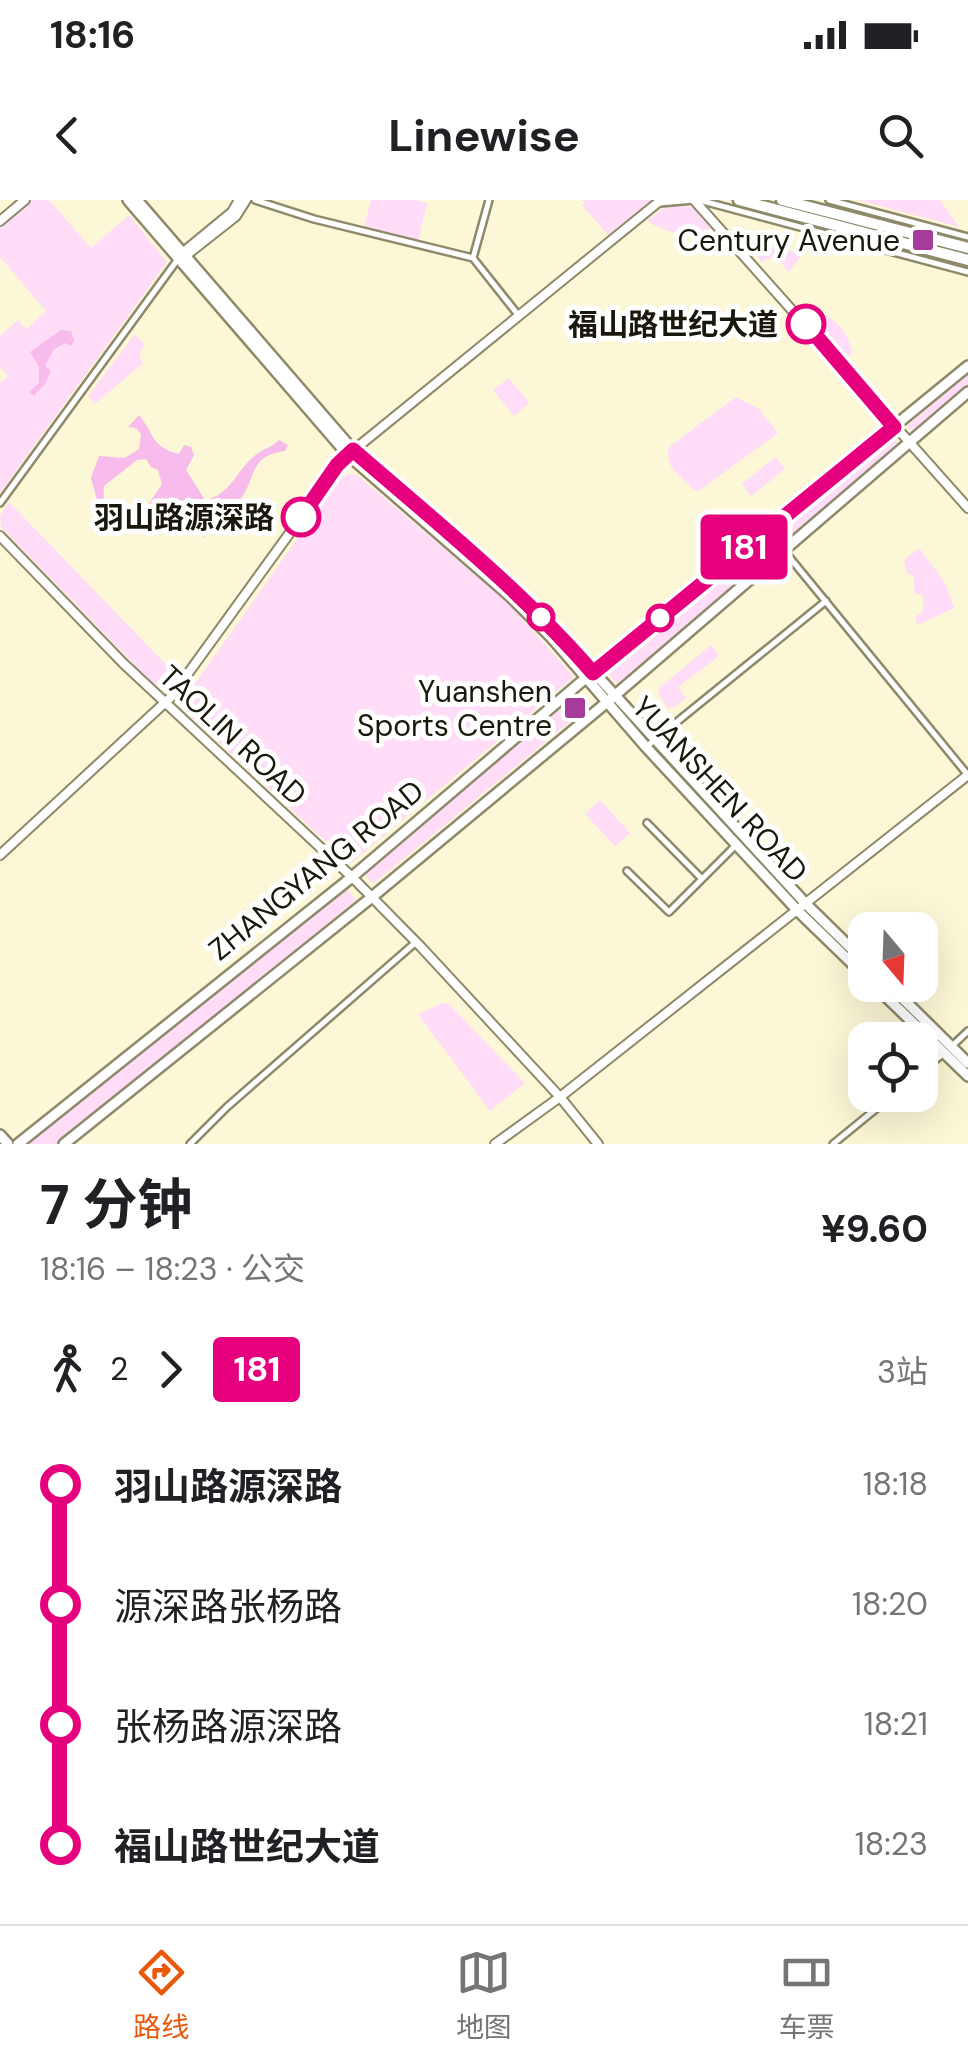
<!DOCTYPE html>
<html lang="zh">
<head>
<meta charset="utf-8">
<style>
	:root { --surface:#fff; --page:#f2f2f2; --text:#202124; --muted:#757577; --line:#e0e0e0; --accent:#ea580c }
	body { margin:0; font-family:"DM Sans","Noto Sans SC",sans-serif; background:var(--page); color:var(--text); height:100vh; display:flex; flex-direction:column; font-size:38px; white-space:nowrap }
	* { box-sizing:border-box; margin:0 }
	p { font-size:32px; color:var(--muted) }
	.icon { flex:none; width:55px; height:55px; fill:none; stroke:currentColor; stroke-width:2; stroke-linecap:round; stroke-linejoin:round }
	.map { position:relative; height:944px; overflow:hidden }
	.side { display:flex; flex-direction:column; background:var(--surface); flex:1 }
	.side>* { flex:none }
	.badge { padding:0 20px; border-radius:8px; font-size:35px; line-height:65px }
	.needle { width:65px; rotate:161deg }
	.buttons { position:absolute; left:848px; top:712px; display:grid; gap:20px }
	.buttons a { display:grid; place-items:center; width:90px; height:90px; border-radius:20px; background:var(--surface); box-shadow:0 10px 40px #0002; font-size:50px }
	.map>.badge { position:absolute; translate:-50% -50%; box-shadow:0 0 0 5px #fff }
	.legs { display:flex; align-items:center; gap:15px; height:110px; padding:0 40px; font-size:32px }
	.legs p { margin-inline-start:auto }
	.head { display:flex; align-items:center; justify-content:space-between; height:170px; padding:0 40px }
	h1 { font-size:55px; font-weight:700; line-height:75px }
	ul { padding:0 40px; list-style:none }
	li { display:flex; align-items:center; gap:35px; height:120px; font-size:38px }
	li i { display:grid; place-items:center; width:15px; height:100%; margin:0 12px; background:currentColor }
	li i::after { content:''; width:25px; height:25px; margin:-12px; border:8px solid; border-radius:50%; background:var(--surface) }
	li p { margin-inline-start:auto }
	li:first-child i { background:linear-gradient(#0000 50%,currentColor 0) }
	li:last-child i { background:linear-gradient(currentColor 50%,#0000 0) }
	.status { display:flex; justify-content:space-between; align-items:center; height:70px; padding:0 50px; background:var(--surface); direction:ltr }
	.status svg { height:28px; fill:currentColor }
	header { display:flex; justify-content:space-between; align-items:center; height:130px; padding:0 40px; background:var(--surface); font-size:45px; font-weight:700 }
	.menu { display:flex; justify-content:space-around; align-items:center; height:140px; border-top:2px solid var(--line); background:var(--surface); font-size:28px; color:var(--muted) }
	.menu a { display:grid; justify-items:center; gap:5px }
	.menu .current { color:var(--accent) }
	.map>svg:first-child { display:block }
	.green { fill:#ffdcf8 }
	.water { fill:#f7bbec }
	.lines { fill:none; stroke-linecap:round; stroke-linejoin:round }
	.minor-casing { stroke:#8d896a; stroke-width:10 }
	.tertiary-casing { stroke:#8d896a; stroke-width:12 }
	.secondary-casing { stroke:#8d896a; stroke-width:14 }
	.primary-casing { stroke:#8d896a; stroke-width:15 }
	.minor { stroke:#fff; stroke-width:5 }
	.tertiary { stroke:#fff; stroke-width:8 }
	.secondary { stroke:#fff; stroke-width:9 }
	.primary { stroke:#fff; stroke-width:10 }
	.line-1-casing { stroke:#fff; stroke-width:22 }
	.line-1 { stroke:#e6007e; stroke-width:15 }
	.poi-dot { fill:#a73b9b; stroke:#fff; stroke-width:4 }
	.stop-1-dot { fill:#fff; stroke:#e6007e; stroke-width:5 }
	.labels { text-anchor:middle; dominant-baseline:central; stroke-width:10; stroke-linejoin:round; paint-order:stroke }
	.poi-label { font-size:30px; fill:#1a180c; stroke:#fff; text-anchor:end }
	.stop-label { font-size:30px; font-weight:bold; fill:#1a180c; stroke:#fff; text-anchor:end }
	.street-label { font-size:30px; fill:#1a180c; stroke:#fff }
</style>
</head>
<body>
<div class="status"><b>18:16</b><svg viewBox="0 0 49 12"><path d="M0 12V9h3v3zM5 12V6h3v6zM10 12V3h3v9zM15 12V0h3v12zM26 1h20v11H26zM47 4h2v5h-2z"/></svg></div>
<header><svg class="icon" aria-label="back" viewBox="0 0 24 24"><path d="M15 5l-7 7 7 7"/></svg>Linewise<svg class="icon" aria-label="search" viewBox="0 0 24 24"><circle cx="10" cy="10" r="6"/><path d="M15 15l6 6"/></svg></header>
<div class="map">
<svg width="968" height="944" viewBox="0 0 968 944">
	<rect width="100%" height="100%" fill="#fcf7d6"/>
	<path class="green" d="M32,0H49L91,48L129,15L167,62L0,293V183L8,176L0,167V136L18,120L27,129L46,111L0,57V27Z
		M371,0H415L427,3L418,41L364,27Z
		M581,0H652L608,35L582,5L586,2Z
		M858,0H940L959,27Z
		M669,4L696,8L711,29C690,40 665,32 647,21Z
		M746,39L802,54L789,72L775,56L761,62Z
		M813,111C834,116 848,130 852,153L846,158L808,115Z
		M135,134L144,144L139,157L143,163L95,204L88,196Z
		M968,174V186L913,233L907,226Z
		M509,178L529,203L514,216L493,190Z
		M736,197L758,208L778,233L697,292C684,279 661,266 670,246Z
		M890,236L900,244L784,344L773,329Z
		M776,257L785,269L751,296L742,284Z
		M348,274L357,275L506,401L574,477L350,664L189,515L184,506L187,495L340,278Z
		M9,302L178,477C172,485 165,490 155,486L1,327L0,316Z
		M763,338L774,352L617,484L604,469Z
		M919,348L944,381L954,408L917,425L916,416L923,412V395L915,394L913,375L907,374L904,360Z
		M711,445L719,456L678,487L686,498L673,508H668L658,493L659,488Z
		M575,494L588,507L373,684L360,669Z
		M600,600L630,633L615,646L585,614Z
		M344,686L356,700L56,944H25Z
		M442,803L449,804L525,883L490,911L418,814Z"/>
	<path class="water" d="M61,130L71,131L74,140L71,146L65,143L54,149L45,166L51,171L45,184L34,196L29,192L39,183V167L30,152Z
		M139,215C156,236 150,246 179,254L184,245L191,247L194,255L186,270L205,300C230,295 236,272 253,257C262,249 273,247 279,240L288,245L285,251C245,256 258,283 236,304C199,294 214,321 204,338L192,313L180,306C161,308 157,328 140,331L136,329L137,322L162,284L158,270L151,267L146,259L137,260L104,286L103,308L99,307L91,278L99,256L125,258L139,249L141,234L136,228L128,227Z"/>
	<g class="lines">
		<defs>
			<path id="minor" d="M255,0L314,19L473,58L519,116
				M699,0L968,72
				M829,0L968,37
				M660,3L694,0
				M473,58L489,0
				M0,303L178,59
				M768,331L967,574
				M646,547L826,401
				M647,623L702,679
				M627,671L669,712L736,645
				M952,846L968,831
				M920,872L944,853
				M190,944L227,907L416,742
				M833,944L893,895"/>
			<path id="tertiary" d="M694,0L968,308
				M0,21L25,0
				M181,54L232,12L239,0
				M184,57L236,16L246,0
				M0,336L123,463L352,677L421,747L560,897L598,944
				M0,655L171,497L344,258L661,0
				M495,944L560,897L968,575"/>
			<path id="secondary" d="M128,0L347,254L510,396L551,437L646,547L798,711L865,776
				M137,0L353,250L498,375L557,432L806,704L865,762
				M874,785L968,876
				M889,785L968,863
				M0,935L8,944
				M18,944L352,677L581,482L968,166
				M64,944L372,697L606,503L968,192"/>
			<path id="primary" d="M739,0L968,60
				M782,0L968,48"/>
		</defs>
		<use href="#minor" class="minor-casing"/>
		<use href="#tertiary" class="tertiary-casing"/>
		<use href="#secondary" class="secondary-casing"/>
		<use href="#primary" class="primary-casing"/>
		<use href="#minor" class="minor"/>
		<use href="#tertiary" class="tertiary"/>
		<use href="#secondary" class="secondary"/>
		<use href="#primary" class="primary"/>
	</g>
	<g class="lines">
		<defs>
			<path id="line-1" d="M301,317L337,265L353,250C436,322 521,390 593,473L894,227L806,124"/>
		</defs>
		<use href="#line-1" class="line-1-casing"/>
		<use href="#line-1" class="line-1"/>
	</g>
	<g class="poi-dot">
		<rect x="911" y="28" width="24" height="24" rx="5"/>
		<rect x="563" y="496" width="24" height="24" rx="5"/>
	</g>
	<g class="stop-1-dot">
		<circle cx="806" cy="124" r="18"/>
		<circle cx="301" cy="317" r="18"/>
		<circle cx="541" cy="417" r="12"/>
		<circle cx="660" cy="418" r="12"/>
	</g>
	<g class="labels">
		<g class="poi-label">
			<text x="900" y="40">Century Avenue</text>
			<text x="552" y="491">Yuanshen<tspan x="552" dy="34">Sports Centre</tspan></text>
		</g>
		<g class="stop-label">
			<text x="778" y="124">福山路世纪大道</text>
			<text x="274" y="317">羽山路源深路</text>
		</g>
		<g class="street-label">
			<text transform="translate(233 535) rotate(43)">TAOLIN ROAD</text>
			<text transform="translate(720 589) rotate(47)">YUANSHEN ROAD</text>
			<text transform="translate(316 670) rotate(-39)">ZHANGYANG ROAD</text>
		</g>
	</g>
</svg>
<div class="buttons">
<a><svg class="needle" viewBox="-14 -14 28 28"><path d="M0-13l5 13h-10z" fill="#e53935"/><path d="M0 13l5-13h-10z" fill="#757577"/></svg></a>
<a><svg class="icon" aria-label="locate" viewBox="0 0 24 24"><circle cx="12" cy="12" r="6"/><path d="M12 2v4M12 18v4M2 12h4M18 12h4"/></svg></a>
</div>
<b class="badge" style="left:744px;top:347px;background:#e6007e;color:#fff">181</b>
</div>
<section class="side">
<div class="head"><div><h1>7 分钟</h1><p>18:16 – 18:23 · 公交</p></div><b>¥9.60</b></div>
<div class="legs"><svg class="icon" aria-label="walk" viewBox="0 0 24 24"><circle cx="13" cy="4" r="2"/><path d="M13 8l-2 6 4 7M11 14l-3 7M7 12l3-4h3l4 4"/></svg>2<svg class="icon" aria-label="forward" viewBox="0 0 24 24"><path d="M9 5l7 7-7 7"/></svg><b class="badge" style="background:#e6007e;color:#fff">181</b><p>3站</p></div>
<ul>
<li><i style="color:#e6007e"></i><b>羽山路源深路</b><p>18:18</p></li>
<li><i style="color:#e6007e"></i><span>源深路张杨路</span><p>18:20</p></li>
<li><i style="color:#e6007e"></i><span>张杨路源深路</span><p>18:21</p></li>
<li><i style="color:#e6007e"></i><b>福山路世纪大道</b><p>18:23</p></li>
</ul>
</section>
<nav class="menu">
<a class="current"><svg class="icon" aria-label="directions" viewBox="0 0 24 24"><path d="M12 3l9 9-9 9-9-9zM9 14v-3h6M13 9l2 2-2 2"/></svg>路线</a>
<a><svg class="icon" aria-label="map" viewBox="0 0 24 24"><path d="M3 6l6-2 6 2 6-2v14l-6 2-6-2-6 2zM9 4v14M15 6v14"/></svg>地图</a>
<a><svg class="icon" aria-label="tickets" viewBox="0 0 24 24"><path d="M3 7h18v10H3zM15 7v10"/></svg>车票</a>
</nav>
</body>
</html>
